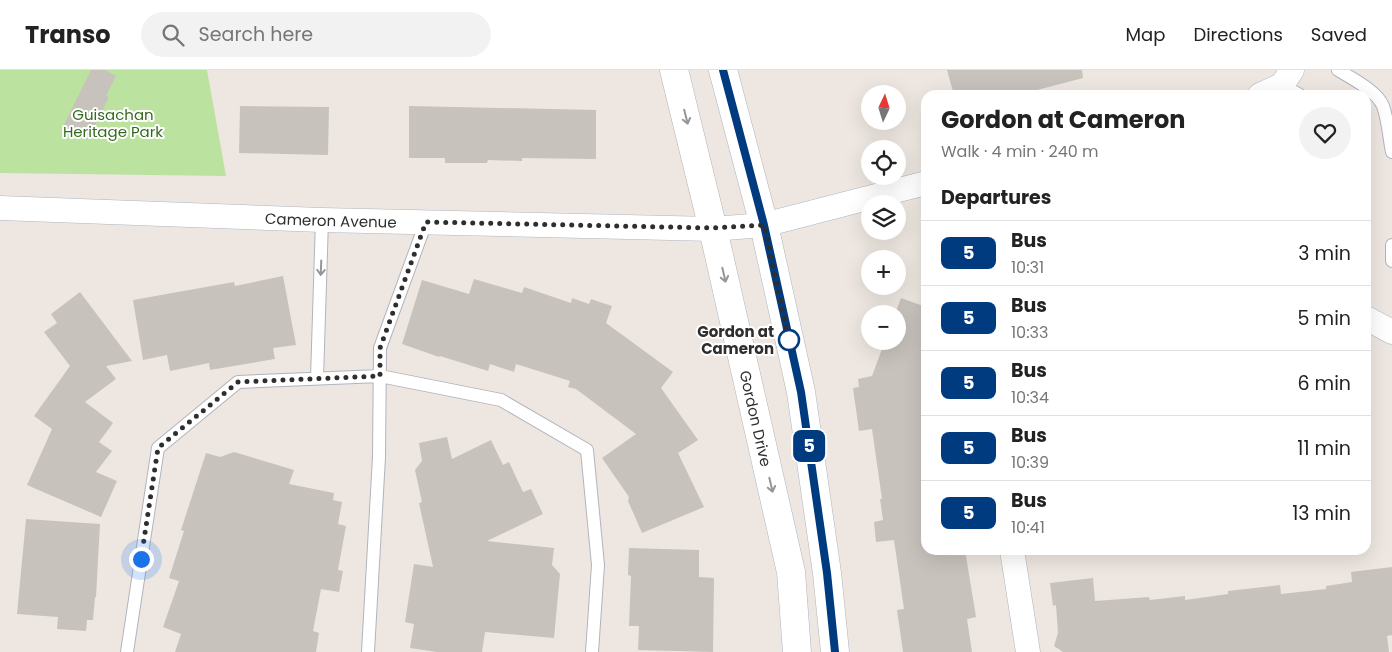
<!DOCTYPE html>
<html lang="en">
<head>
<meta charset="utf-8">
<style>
	:root { --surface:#fff; --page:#f2f2f2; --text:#222; --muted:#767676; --line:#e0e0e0 }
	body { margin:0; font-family:Poppins,sans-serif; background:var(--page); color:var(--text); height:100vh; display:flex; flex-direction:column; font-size:19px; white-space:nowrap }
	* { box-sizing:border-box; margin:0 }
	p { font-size:16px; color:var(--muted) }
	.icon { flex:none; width:28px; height:28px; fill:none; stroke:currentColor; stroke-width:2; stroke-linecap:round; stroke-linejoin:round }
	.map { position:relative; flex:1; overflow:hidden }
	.panel { position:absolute; left:921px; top:20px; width:450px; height:465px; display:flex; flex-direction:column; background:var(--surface); border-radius:15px; box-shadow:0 5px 20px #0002 }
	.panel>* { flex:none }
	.badge { padding:0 10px; border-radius:8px; font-size:18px; line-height:32px }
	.needle { width:32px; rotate:4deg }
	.controls { position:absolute; left:861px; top:15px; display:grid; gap:10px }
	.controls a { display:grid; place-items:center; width:45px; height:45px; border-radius:50%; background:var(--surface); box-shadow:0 5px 20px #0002; font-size:25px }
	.you { position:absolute; width:25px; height:25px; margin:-12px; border:4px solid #fff; border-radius:50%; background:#1a73e8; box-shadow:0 0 0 8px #1a73e833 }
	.map>.badge { position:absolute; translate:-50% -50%; box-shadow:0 0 0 2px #fff }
	h2 { padding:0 20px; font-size:19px; line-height:45px }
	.round { display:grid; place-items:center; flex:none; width:52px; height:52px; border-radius:26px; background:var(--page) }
	.overview { display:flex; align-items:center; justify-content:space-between; height:85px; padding:0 20px }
	h1 { font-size:24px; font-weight:700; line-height:38px }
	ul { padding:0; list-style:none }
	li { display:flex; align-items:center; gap:15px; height:65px; padding:0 20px; border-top:1px solid var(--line) }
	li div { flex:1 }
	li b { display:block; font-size:19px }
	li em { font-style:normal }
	li .badge { min-width:55px; font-weight:700; text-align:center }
	header { display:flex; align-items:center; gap:30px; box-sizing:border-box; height:70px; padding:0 25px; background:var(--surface); border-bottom:1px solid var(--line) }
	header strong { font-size:24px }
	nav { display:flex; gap:28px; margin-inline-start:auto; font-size:18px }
	.search { width:350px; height:45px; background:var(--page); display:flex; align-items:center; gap:12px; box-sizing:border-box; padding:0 18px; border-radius:28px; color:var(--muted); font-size:19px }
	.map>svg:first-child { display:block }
	.green { fill:#bce2a0 }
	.building { fill:#c7c2bc }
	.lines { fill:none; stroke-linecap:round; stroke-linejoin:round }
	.lane-casing { stroke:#b1b4bd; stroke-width:14 }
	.street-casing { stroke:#b1b4bd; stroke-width:25 }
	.secondary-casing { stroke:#b1b4bd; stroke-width:29 }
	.lane { stroke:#fff; stroke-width:12 }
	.street { stroke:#fff; stroke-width:24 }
	.secondary { stroke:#fff; stroke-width:28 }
	.oneway { stroke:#969696 }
	.line-casing { stroke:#fff; stroke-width:11 }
	.line { stroke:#003b80; stroke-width:8 }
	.walk { stroke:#2e2e2e; stroke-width:5; stroke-dasharray:0 9 }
	.stop-dot { fill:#fff; stroke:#003b80; stroke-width:2.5 }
	.labels { text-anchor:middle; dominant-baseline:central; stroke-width:4; stroke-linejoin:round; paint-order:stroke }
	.park-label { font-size:15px; fill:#356a1e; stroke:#fff }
	.street-label { font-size:15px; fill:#2e2e2e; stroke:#fff }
	.stop-label { font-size:15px; font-weight:bold; fill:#2e2e2e; stroke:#fff; text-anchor:end }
</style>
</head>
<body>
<header>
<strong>Transo</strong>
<div class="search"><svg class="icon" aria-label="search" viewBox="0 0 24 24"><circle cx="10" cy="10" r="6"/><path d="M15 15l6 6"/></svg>Search here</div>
<nav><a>Map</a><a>Directions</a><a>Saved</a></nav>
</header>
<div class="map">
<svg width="1392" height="582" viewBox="0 0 1392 582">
	<rect width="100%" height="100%" fill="#eee7e1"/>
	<path class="green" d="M0,0H207L226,106L0,103Z"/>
	<path class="building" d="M91,0H105L116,6L106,26L109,27L88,70L63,57Z
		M947,0H1082L1083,8L1018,25H954Z
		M240,36L329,37L328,85L239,83Z
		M409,36L596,40V89L522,88V91L488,90L487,93H445V88H409Z
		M283,206L296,275L273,278L275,289L210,300L209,293L170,301L167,285L143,290L133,230L234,212L235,216Z
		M474,209L522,223L524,217L571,233L572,228L589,234L591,229L612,236L606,253L673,302L661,318L698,370L678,383L704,437L642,463L628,431L629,427L602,388L636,364L576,319L568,317L570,311L516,294L514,302L490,294L488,301L440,286L439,287L402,274L422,210L469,224Z
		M80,222L132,291L106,296L116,309L85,332L113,353L99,372L112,381L96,402L117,411L101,447L27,415L52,359L34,346L70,296L44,262L57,253L51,244Z
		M901,228L926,237V480H965L976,547L967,549L972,582H903L897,540L904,539L894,470L876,472L874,452L883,450L880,429H882L872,359L859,361L853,318L859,317L858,309L872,306L885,271H898V244H895Z
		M447,367L452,389L491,370L503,395L509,392L523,422L531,419L543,444L487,471L554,478L552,495L560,504L554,568L485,562L482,582H437L410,578L414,554L405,552L414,494L433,497L419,433L422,432L415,400L422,391L419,373Z
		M234,382L294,400L289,414L334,423L333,430L342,432L338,454L346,456L338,500L343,501L339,522L321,519L313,561L319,563L316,582H175L181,564L163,557L179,511L169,508L184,461L181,460L206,383L220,387Z
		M26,449L100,454L96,527H95L93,550H87L86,561L57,559L58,547L17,544Z
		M629,478L699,480V507L714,508L713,582L638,580L639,556H629L631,506L628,505Z
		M1392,497V565L1387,566L1389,582H1063L1054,576L1058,563L1056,535L1053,536L1050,513L1093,508L1095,531L1149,527L1150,530L1185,526V530L1228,524V521L1280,515L1281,524L1326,519V516L1352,512L1351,502Z"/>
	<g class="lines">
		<defs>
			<path id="lane" d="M1338,0C1351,8 1377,21 1383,36C1388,50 1389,67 1392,82
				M1282,15L1300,25
				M1392,175V191
				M317,308L322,150
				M127,582L158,378L238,312L380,306L501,330L587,380L598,495L592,582
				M368,582L379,387L380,278L426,152"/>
			<g id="street">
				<path d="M1260,25L1282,15L1292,0"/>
				<path id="s1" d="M0,138L322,150L713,159L764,155L926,113"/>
				<path d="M1366,248L1392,262"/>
				<path d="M1012,480L1028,582"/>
			</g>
			<g id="secondary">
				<path id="s2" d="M674,0L713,159L791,502L797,582"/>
				<path d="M723,0L764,155L801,322L827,503L835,582"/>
			</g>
		</defs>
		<use href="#lane" class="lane-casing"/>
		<use href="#street" class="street-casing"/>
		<use href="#secondary" class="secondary-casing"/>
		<use href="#lane" class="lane"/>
		<use href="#street" class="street"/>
		<use href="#secondary" class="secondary"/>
	</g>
	<defs><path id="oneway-shaft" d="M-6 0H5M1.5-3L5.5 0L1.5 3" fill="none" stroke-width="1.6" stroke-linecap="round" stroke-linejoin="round" transform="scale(1.25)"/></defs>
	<g class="oneway">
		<use href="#oneway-shaft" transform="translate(686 47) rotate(76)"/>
		<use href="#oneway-shaft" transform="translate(321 198) rotate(92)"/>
		<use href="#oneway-shaft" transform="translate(724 205) rotate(77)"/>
		<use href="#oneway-shaft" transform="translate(771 415) rotate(77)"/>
	</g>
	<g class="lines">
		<defs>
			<path id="line" d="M723,0L764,155L801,322L827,503L835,582"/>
		</defs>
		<use href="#line" class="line-casing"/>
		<use href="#line" class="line"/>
		<path class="walk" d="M141,489L158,378L238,312L380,306V278L426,152L713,158L764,155L789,270"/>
	</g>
	<circle class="stop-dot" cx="789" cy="270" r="10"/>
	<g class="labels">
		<g class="park-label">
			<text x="113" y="44">Guisachan<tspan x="113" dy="17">Heritage Park</tspan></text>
		</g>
		<g class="street-label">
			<text stroke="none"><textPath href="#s1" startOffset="331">Cameron Avenue</textPath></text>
			<text stroke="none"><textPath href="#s2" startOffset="358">Gordon Drive</textPath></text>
		</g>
		<g class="stop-label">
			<text x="774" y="261">Gordon at<tspan x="774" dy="17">Cameron</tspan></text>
		</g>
	</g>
</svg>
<div class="controls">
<a><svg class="needle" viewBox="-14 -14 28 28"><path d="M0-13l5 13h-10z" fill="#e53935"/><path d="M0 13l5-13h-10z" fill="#767676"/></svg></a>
<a><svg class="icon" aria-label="locate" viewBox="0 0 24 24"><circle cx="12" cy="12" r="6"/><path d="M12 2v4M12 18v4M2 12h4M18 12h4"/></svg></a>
<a><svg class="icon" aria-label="layers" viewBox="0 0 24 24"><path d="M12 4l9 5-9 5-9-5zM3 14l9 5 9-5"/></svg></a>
<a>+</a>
<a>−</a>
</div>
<div class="you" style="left:141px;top:489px"></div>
<b class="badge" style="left:809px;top:376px;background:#003b80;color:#fff">5</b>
<section class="panel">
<div class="overview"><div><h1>Gordon at Cameron</h1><p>Walk · 4 min · 240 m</p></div><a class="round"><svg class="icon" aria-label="heart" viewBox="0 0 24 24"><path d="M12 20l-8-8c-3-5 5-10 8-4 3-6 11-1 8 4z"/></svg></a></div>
<h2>Departures</h2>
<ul>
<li><span class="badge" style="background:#003b80;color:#fff">5</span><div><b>Bus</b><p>10:31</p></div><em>3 min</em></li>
<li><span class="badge" style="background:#003b80;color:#fff">5</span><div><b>Bus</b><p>10:33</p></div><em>5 min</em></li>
<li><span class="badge" style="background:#003b80;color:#fff">5</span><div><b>Bus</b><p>10:34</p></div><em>6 min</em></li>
<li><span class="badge" style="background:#003b80;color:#fff">5</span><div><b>Bus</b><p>10:39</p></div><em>11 min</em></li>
<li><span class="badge" style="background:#003b80;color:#fff">5</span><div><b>Bus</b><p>10:41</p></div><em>13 min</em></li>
</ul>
</section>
</div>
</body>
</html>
